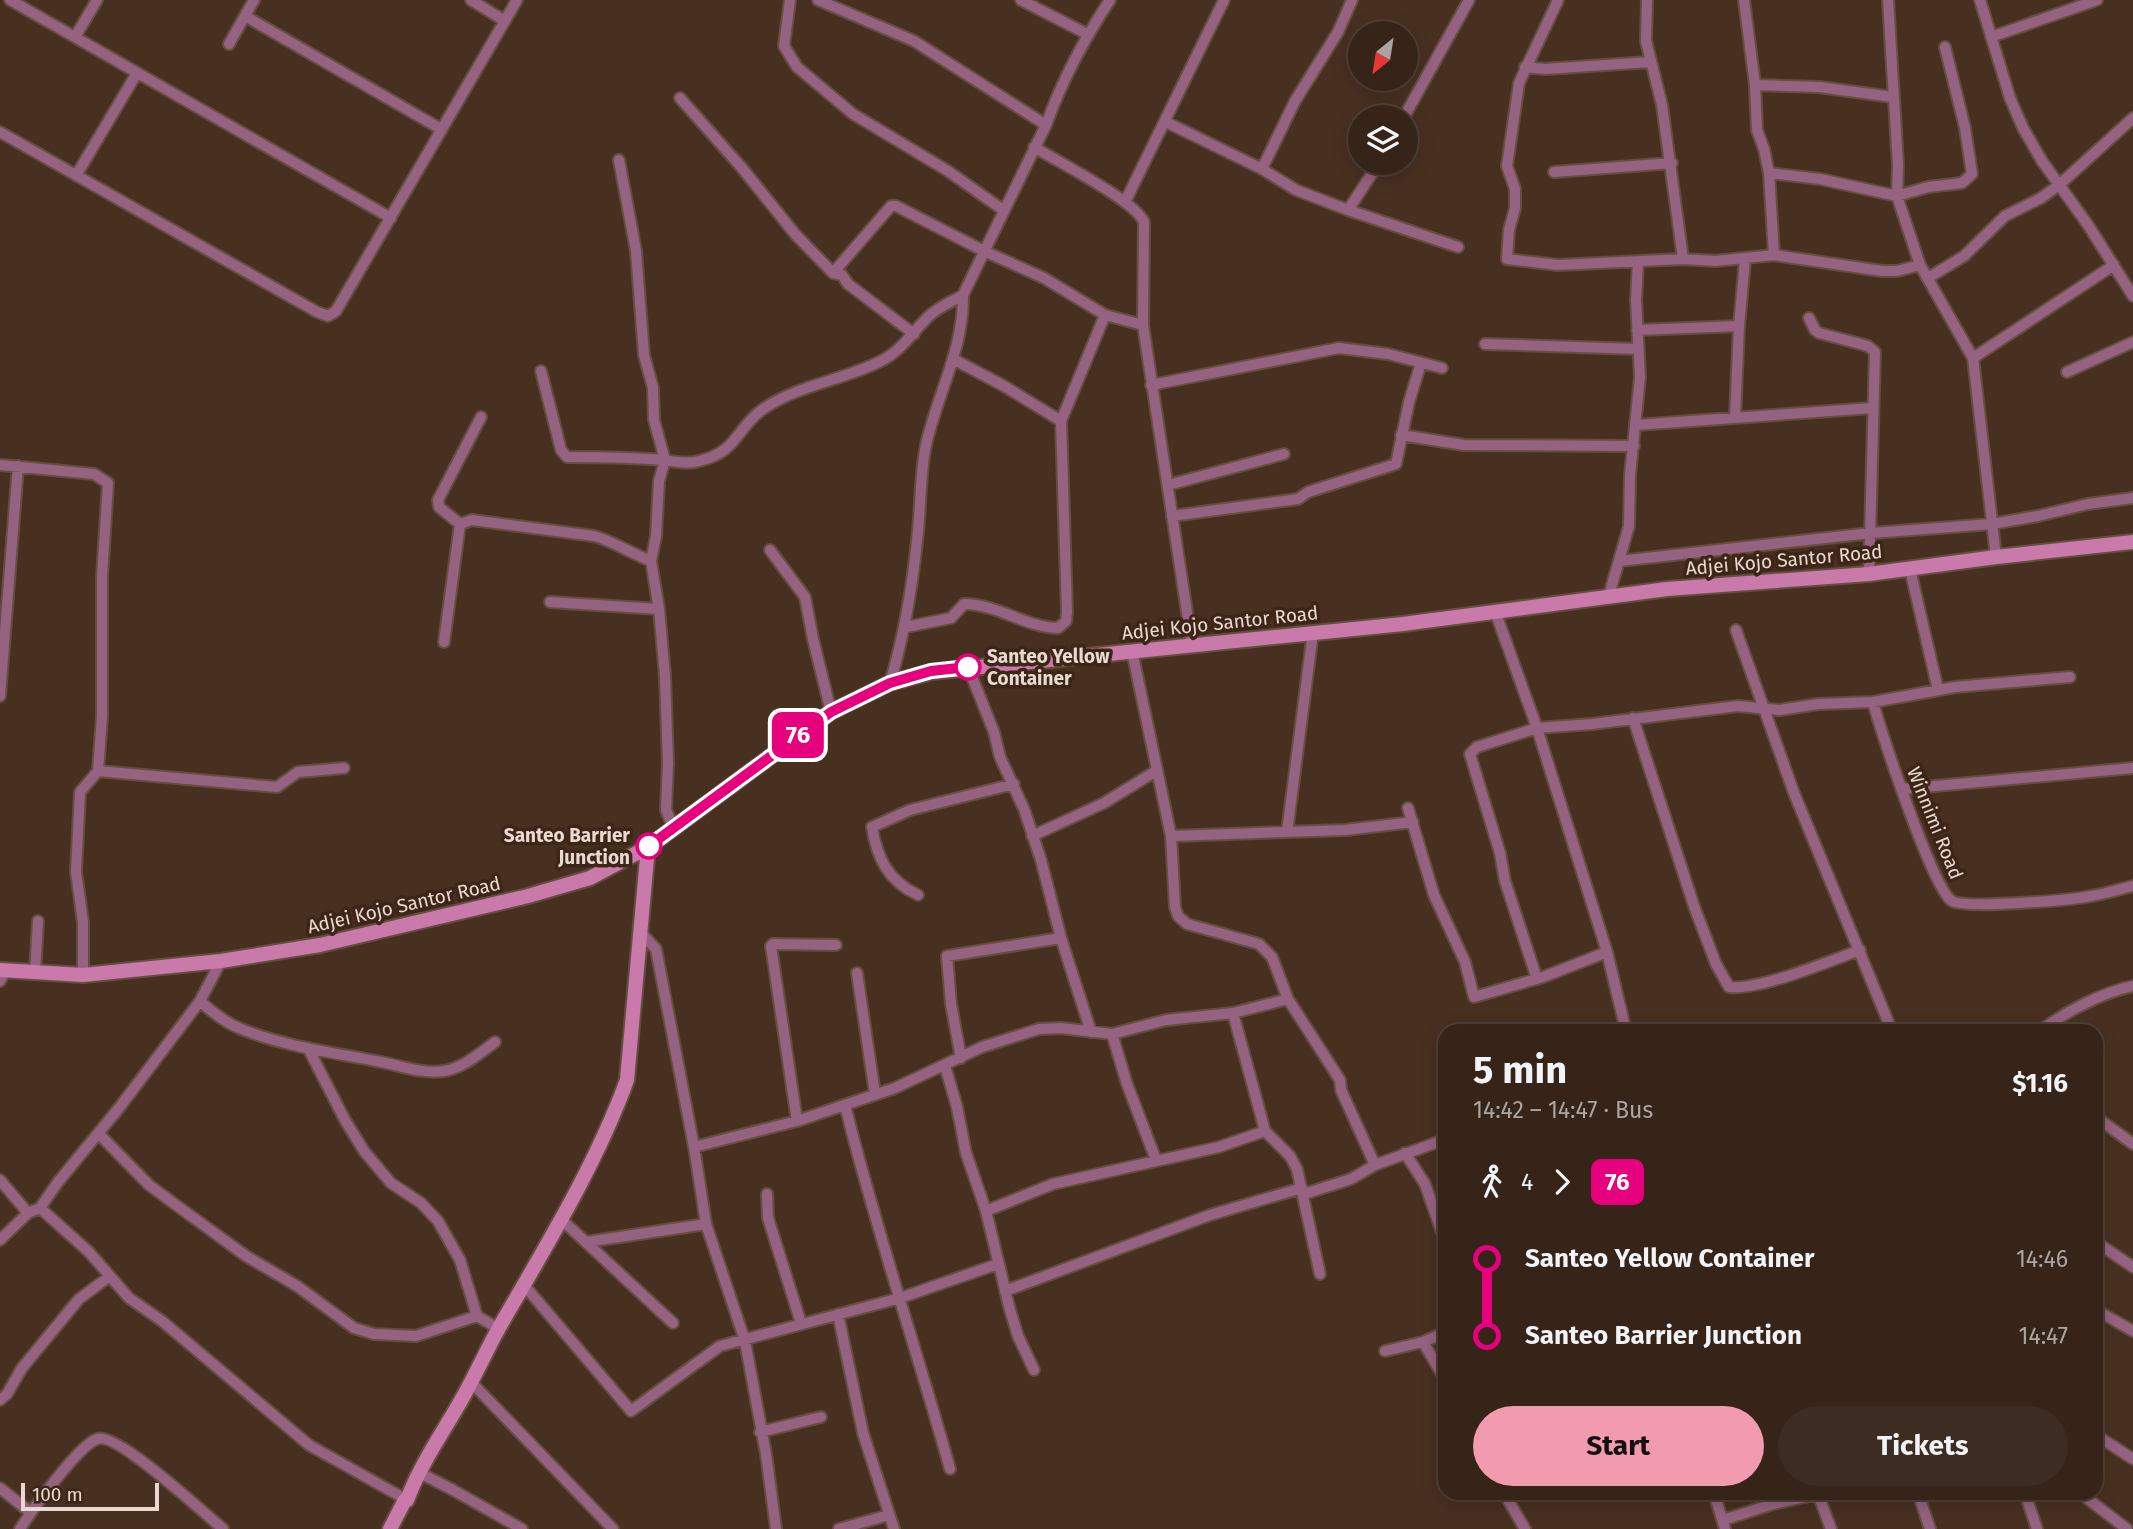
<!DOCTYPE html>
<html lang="en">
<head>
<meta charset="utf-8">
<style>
	:root { --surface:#362419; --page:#3d2c22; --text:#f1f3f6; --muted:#aaa4a2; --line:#504138; --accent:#f29aae }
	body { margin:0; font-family:"Fira Sans",sans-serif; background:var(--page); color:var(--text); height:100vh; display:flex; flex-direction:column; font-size:26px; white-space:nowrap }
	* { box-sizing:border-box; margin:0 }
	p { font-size:23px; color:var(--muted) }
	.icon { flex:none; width:38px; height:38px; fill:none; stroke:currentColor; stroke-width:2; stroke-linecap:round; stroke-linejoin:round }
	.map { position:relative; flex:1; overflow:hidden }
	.side { position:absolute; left:1438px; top:1024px; width:665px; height:476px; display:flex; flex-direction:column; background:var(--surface); border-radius:21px; box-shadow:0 4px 18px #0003,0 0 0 2px var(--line) }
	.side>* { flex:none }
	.badge { padding:0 14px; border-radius:10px; font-size:24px; line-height:46px }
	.needle { width:46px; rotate:210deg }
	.tools { position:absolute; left:1348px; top:21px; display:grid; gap:14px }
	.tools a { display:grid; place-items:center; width:70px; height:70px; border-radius:50%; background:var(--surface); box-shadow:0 4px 18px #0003,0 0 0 2px var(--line); font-size:35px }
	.scale { position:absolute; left:21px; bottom:18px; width:138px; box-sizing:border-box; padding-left:7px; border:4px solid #e9d9d0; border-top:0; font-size:19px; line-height:24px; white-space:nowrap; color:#e9d9d0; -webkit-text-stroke:5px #3d2617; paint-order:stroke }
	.map>.badge { position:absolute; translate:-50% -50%; box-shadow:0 0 0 4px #fff }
	.legs { display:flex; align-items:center; gap:10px; height:77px; padding:0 35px; font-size:23px }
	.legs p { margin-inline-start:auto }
	.headline { display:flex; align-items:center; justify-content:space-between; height:119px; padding:0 35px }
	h1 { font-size:38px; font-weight:700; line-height:52px }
	.primary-button { display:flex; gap:14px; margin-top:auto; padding:14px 35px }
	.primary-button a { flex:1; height:80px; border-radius:42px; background:var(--accent); color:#111; font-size:28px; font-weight:700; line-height:80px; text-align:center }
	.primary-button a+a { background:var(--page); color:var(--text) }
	ul { padding:0 35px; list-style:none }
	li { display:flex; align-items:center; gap:24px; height:77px; font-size:26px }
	li i { display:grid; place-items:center; width:10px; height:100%; margin:0 9px; background:currentColor }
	li i::after { content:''; width:18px; height:18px; margin:-9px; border:5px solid; border-radius:50%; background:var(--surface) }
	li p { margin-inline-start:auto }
	li:first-child i { background:linear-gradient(#0000 50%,currentColor 0) }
	li:last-child i { background:linear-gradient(currentColor 50%,#0000 0) }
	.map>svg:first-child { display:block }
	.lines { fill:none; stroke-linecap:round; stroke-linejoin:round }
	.street-casing { stroke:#654e40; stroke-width:14 }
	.secondary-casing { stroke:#654e40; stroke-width:18 }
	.street { stroke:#956281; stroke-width:10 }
	.secondary { stroke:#ca79ab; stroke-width:14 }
	.line-1-casing { stroke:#fff; stroke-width:16 }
	.line-1 { stroke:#e6007e; stroke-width:10 }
	.stop-1-dot { fill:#fff; stroke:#e6007e; stroke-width:3.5 }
	.labels { text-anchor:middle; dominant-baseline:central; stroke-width:7; stroke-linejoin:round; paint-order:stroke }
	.street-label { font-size:19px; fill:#e9d9d0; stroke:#3d2617 }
	.stop-label { font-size:19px; font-weight:bold; fill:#e9d9d0; stroke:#3d2617; text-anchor:start }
</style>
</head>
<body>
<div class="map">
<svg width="2133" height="1529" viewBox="0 0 2133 1529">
	<rect width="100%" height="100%" fill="#483021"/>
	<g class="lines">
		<defs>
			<path id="street" d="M10,0L391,218
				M471,0L505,21
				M790,0L784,46L797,67L853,114L948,171L1003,210
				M818,0L914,41L1046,125
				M1021,0L1087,34
				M1558,0L1519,83L1507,166L1515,189V208L1509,230L1507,259L1558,265L1683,259L1715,261L1774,255L1882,271H1897L1920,265
				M1647,0L1646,41L1662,105L1683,259
				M1744,0L1755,85L1757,130L1764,149L1769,173L1820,179L1897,196L1928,187L1962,183L1972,174L1965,128L1945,47
				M1888,0L1898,165L1897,196L1920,265L1973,358L1996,557
				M1980,0L2010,98L2023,128L2042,161L2088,225L2133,296
				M245,16L441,129
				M75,37L97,0
				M1991,37L2097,0
				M229,44L254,0
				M1525,67L1545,69L1650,62
				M1755,85L1819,87L1893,97
				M680,98L742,168L795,234L833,273
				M1404,117L1469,0
				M1166,122L1262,169L1296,190L1348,210L1458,247
				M0,132L317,312L328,316L336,311L517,0
				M1034,147C1058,162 1134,200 1144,222L1143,325L1192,645
				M619,160L636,251L644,355L653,388L654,420L665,460L659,481L656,536L651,561L659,609L665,676L668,763L666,810L674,829
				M1262,169L1295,101L1338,32L1352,0
				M1554,172L1672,163
				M1769,173L1774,255
				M77,174L137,73
				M1125,202L1224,0
				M1348,210L1379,163
				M1928,278L1964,256L2005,216L2041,198L2059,185L2133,118
				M1809,318L1815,330L1819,333L1868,346L1875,352L1869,574
				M1637,330L1739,326
				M914,334L848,284L842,275L833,273L891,206H896L984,251L1044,278L1105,315
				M1485,344L1638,349
				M1973,358L2114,265
				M953,359L1004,386L1061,421
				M541,371L561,450L567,457C598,457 631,457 662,460C675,461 686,465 699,461C738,452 736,428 763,409C798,385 844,380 881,361C900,352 913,332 927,318C936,308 951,302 963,295
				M2067,372L2133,342
				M1151,385L1339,348L1388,354L1442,368
				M1735,417L1739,326L1745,260
				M1636,425L1872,408
				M1401,435L1464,445L1634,446
				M0,465L94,474L108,483L102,577V716L98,771L80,792L76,872L83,922V975
				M1168,485L1284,454
				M1172,516L1298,499L1308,492L1396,464L1409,402L1421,363
				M460,524L439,507L438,500L481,417
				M770,550L805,597L813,639L831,712
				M1619,561L1871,533L1992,524L2038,516L2088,504L2133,498
				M1910,569L1938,690
				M1609,595L1629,526L1630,475L1640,377L1636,300L1638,262
				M550,602L659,609
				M1495,611L1537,728L1607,952L1626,1031
				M906,627L951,618L964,604C997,604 1025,627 1058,628L1066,621L1067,612L1061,421L1105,315L1143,325
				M1736,630L1794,793L1892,1031
				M444,642L460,524L472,520L594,536C613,541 632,554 651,561
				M1132,651L1171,836L1175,907L1178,916L1187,924L1259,944L1272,957L1288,999L1340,1080L1341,1090L1375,1165L1446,1139
				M968,667L994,732L1000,757L1024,809L1041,860L1061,938L1091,1032
				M890,683C905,633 913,583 918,531C921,503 920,473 926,445C937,395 964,348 963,295L1046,125C1062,81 1084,39 1110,0
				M0,696L18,466
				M1873,702C1881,731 1933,890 1952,901C1966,909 2071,900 2091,896C2105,894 2119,889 2133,886
				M1633,718L1694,906L1716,964L1729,987C1758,991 1830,961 1860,950
				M98,771L277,787L298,772L344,768
				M1902,789L2133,768
				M1408,808L1434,895L1465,962L1474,997L1543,977L1607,952
				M1287,832L1313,632
				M1032,836L1104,803L1156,771
				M1171,836L1345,830L1413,822
				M918,895C888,881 877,858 872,827L910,810L1014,784
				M642,934L656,949L694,1147L706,1224L745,1341L766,1454L776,1529
				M35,973L38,921
				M857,973L875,1094
				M1537,979L1505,881L1500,853L1470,754L1477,747L1537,728L1592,724L1738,706L1780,710L1818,704L1873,702L1955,687L2070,677
				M0,981L5,971
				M200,1001C212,1012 224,1022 239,1028C281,1046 336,1053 381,1062C402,1066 421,1074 444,1071C463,1068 480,1053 495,1042
				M2040,1031C2067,1011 2101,993 2133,986
				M1112,1034L1127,1084L1156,1160
				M308,1048L345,1120L364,1151L391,1183L421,1203L438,1221L460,1260L477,1316
				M961,1058L951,1004L947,956L1061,938
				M945,1066L957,1107L966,1153L986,1211L1010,1310L1018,1336L1034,1370
				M845,1105C875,1227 916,1347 950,1469
				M2096,1117L2133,1144
				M797,1121L771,946L773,944L836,945
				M1265,1131L1290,1156L1297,1169L1320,1274
				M99,1134L149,1185L176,1205L246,1256L297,1286L354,1328L374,1334L416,1336L477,1316L499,1329
				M694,1147L797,1121L895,1088L982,1047L1039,1029L1061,1028L1112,1034L1166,1020L1233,1013L1288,999
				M1405,1153L1425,1184L1446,1244
				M0,1180L28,1213
				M767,1194L768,1218L801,1323
				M1304,1194L1351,1179L1375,1165
				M40,1208L89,1252L129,1298L162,1321L309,1445L407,1500
				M986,1211L1053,1184L1219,1147L1265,1131L1233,1013
				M562,1220L673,1323
				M0,1240L28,1213L40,1208L58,1182L119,1108L200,1001L221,961
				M586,1242L706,1224
				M2096,1242L2133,1267
				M524,1285L631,1411L720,1346L900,1298L998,1264
				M1005,1291L1210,1215L1302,1188
				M2096,1310L2133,1331
				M838,1314L863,1433L894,1529
				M1423,1342L1446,1381
				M1385,1351L1423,1342L1446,1332
				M471,1382L613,1529
				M0,1400L7,1394L22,1368L79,1299L110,1276
				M760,1432L821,1417
				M2096,1435L2133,1459
				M418,1472L453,1490L522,1529
				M0,1488L30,1512
				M1504,1493L1525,1529
				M1714,1493L1725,1529
				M1918,1493L1930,1529
				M2025,1493L2037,1529
				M2080,1493L2127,1529
				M1818,1494L1831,1529
				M1723,1520L1773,1504L1823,1493
				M20,1529C32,1510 78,1446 97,1439C116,1431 205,1514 223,1529
				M839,1529L889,1515"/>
			<path id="secondary" d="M0,970L83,975L221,961L320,945L528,896L590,878L648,847L831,712L890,683L931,672L1403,624L1667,589L1869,574L1996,557L2133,542
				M390,1529L405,1500H407C421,1463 444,1431 463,1397C476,1374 487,1349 500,1326C546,1246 595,1167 627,1080L648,847"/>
		</defs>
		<use href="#street" class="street-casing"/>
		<use href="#secondary" class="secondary-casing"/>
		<use href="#street" class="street"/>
		<use href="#secondary" class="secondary"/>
	</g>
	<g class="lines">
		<defs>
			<path id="line-1" d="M649,846L831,712L890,683L931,671L968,667"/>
		</defs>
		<use href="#line-1" class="line-1-casing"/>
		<use href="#line-1" class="line-1"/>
	</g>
	<g class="stop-1-dot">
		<circle cx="968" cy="667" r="12"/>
		<circle cx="649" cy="846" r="12"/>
	</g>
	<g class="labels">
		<g class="street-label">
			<text transform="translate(1784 560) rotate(-5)">Adjei Kojo Santor Road</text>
			<text transform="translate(1220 623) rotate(-6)">Adjei Kojo Santor Road</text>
			<text transform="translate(1935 823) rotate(68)">Winnimi Road</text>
			<text transform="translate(404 905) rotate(-13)">Adjei Kojo Santor Road</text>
		</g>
		<g class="stop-label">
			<text x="987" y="656">Santeo Yellow<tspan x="987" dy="22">Container</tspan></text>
			<text x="630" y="835" text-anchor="end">Santeo Barrier<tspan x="630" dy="22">Junction</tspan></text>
		</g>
	</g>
</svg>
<div class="tools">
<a><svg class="needle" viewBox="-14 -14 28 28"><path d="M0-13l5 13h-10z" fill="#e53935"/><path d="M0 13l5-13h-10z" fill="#aaa4a2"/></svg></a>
<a><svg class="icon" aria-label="layers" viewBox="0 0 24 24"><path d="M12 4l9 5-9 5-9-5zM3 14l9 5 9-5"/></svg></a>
</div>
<div class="scale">100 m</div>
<b class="badge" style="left:798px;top:735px;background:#e6007e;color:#fff">76</b>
<section class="side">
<div class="headline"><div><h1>5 min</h1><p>14:42 – 14:47 · Bus</p></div><b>$1.16</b></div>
<div class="legs"><svg class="icon" aria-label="walk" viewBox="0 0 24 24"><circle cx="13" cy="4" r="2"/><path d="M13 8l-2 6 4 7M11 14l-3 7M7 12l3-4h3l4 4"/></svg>4<svg class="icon" aria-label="forward" viewBox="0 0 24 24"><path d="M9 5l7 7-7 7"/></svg><b class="badge" style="background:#e6007e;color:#fff">76</b></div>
<ul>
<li><i style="color:#e6007e"></i><b>Santeo Yellow Container</b><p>14:46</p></li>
<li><i style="color:#e6007e"></i><b>Santeo Barrier Junction</b><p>14:47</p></li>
</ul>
<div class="primary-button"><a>Start</a><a>Tickets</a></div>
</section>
</div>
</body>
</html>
